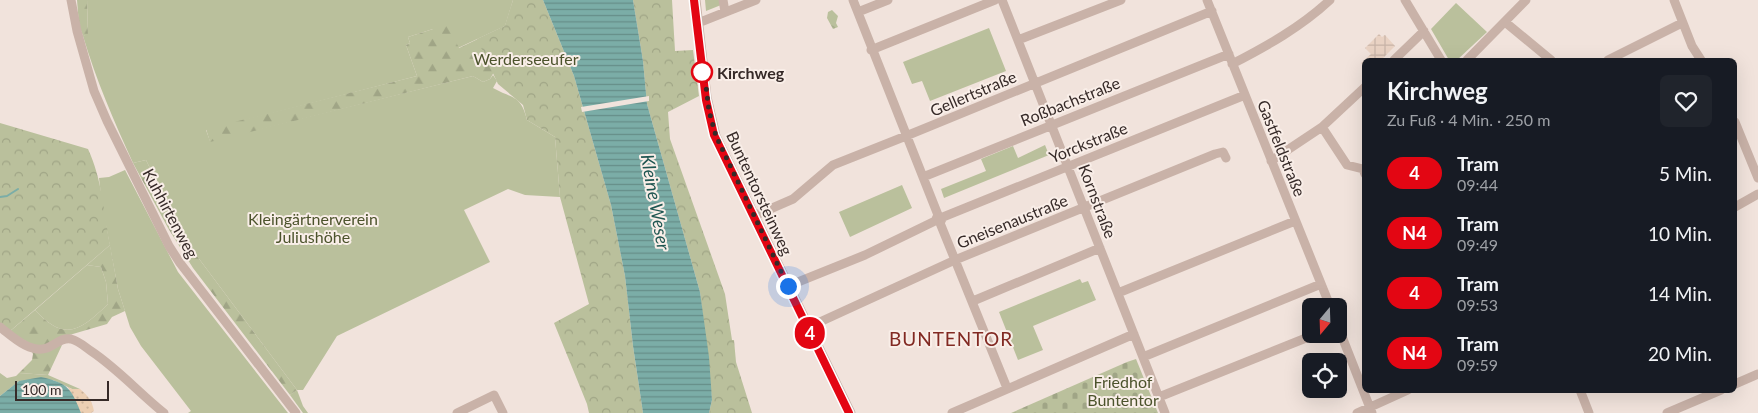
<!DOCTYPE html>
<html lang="de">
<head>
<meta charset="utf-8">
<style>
	:root { --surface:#171b24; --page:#20242c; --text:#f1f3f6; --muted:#9ea1a6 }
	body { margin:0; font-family:Lato,sans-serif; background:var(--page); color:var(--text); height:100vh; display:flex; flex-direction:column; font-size:19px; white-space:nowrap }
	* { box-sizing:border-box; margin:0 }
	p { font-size:16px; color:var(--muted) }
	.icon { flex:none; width:28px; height:28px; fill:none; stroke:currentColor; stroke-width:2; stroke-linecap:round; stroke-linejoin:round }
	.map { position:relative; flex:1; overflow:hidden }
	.side { position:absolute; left:1362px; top:58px; width:375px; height:335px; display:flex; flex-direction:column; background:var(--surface); border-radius:8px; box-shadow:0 5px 20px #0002 }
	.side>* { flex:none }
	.badge { padding:0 10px; border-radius:16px; font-size:18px; line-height:32px }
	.needle { width:32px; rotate:199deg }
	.buttons { position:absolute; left:1302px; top:298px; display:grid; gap:10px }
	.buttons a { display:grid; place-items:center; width:45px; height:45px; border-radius:8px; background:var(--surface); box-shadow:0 5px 20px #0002; font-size:25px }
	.scale { position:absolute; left:15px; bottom:12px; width:94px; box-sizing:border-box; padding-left:5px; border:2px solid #362a28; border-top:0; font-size:14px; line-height:18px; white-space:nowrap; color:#362a28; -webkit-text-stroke:4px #f9eee8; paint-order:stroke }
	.you { position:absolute; width:25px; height:25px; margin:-12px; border:4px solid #fff; border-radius:50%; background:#1a73e8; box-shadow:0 0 0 8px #1a73e833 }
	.map>.badge { position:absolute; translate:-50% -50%; box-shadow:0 0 0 2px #fff }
	.round { display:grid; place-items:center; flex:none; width:52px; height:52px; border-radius:8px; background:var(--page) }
	.overview { display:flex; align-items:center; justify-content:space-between; height:85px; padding:0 25px }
	h1 { font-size:24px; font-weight:700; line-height:38px }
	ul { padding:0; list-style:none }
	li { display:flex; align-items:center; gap:15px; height:60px; padding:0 25px }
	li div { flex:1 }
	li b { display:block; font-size:19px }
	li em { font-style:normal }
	li .badge { min-width:55px; font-weight:700; text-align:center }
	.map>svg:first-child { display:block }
	.green { fill:#bac09c }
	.forest { fill:url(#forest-firs) }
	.sand { fill:url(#sand-dots) }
	.cemetery { fill:url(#cemetery-stones) }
	.park { fill:url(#park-crowns) }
	.plaza { fill:url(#plaza-grid) }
	.water { fill:url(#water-rules) }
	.pier { fill:#f1e3dc }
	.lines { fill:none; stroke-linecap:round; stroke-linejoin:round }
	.stream { stroke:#7bada7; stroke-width:2 }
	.minor { stroke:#c9b2a8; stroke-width:9 }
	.tram { stroke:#362a28; stroke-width:1 }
	.line-casing { stroke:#fff; stroke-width:11 }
	.line { stroke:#e30613; stroke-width:8 }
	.walk { stroke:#362a28; stroke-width:5; stroke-dasharray:0 9 }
	.stop-dot { fill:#fff; stroke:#e30613; stroke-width:2.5 }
	.labels { text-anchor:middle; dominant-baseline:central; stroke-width:4; stroke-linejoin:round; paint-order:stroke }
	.park-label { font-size:16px; fill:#4c532c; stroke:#f9eee8 }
	.stop-label { font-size:16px; font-weight:bold; fill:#362a28; stroke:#f9eee8; text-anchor:start }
	.street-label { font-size:16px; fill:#362a28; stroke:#f9eee8 }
	.water-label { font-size:18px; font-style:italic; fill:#1f5651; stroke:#f9eee8 }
	.quarter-label { font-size:19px; letter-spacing:1px; fill:#822a23; stroke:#f9eee8 }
</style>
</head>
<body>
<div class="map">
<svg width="1758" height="413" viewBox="0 0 1758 413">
	<defs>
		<pattern id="forest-firs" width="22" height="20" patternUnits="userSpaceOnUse" patternTransform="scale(1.25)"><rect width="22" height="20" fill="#bac09c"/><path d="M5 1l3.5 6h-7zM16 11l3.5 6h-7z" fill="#a0a586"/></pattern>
		<pattern id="sand-dots" width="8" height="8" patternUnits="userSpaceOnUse" patternTransform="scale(1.25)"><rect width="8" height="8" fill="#eccfb3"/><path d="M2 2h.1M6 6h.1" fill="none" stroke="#cbb29a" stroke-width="1.8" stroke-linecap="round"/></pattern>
		<pattern id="cemetery-stones" width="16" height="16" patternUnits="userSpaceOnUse" patternTransform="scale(1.25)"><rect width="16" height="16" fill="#bac09c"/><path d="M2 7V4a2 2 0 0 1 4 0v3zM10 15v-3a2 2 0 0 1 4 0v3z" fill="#a0a586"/></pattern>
		<pattern id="park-crowns" width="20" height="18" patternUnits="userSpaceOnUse" patternTransform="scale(1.25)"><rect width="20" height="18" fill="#bac09c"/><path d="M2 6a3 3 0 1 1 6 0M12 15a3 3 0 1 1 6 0" fill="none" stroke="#a0a586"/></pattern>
		<pattern id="plaza-grid" width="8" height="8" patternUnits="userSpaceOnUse" patternTransform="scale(1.25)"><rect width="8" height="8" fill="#e9d2c3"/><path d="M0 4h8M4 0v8" fill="none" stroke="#c8b4a8"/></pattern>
		<pattern id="water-rules" width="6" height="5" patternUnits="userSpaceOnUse" patternTransform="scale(1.25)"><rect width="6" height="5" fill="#7bada7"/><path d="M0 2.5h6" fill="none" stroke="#668d88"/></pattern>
	</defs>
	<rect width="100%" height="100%" fill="#f1e3dc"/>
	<path class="green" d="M87,0H513L505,26L458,48L433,29L408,37L410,43L406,45L417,76L206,130L210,141L473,76L483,82L490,79L493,75L497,81L493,88C513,99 521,95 527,120L555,137L560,197L525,195L508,189L464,210L490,262L337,336L303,390H297L303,406L308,413H303L290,395L297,390L185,240L146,160L133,163C114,121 96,80 83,36L88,34Z
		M705,0H720L721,5L706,11Z
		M1456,3L1487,32L1457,60H1449L1431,29Z
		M989,28L1006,71L930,101L922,81L912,84L903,62Z
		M1045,145L1049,155L944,198L941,189L986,171L981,159L1013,146L1018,158Z
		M125,170L178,272L288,413H188L191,411L141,346L130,327L118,289L102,204L99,178L109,177Z
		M902,185L912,208L850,237L839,212Z
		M87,265L101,267L106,282L108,304C81,330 65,343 35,310Z
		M1080,279L1082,283L1088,281L1096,300L1033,326L1043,350L1018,360L999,312Z
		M0,373L7,378L16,376L19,373L48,375L80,389H72L53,380L19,381L0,396Z"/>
	<path class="forest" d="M77,0H87L88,35L83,36L79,25Z
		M513,0L498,65L490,79L483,82L473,76L210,142L206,129L417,76L406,45L410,43L408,37L433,29L445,21L459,48L505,26Z
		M146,160L185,240L297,390L290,395L193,268L168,228L133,163Z
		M110,245L118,289L125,311L112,317L107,324L66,336L46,346L33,345L9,332L35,310C65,343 81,330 108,304L106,282L101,267L87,265Z
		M62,345L48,375L19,373L32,360L33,354L31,350Z"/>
	<path class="sand" d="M68,387L72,389H80C88,396 92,400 94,411L91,413H81Z"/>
	<path class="cemetery" d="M1136,359L1158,413H1011L1127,362Z"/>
	<path class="park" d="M513,0H543L574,76L611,205L625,276L633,346L643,413H589L587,404L554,323L589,304L560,197L555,137L527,120L523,105L498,84L477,39L505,26Z
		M633,0H672L675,51L693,50L699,96L668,112L670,139L725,294L732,340H734L736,362L752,413H709L712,400L700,292L647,104L643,61Z
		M832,10L838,16L836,23L838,27L833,29L827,18L828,12Z
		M0,123L88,149C102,179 104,213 110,245L9,332L0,325Z"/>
	<path class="plaza" d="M1379,34L1382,37L1385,35L1395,46L1381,60H1365V68L1361,63L1371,54L1365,48Z"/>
	<path class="water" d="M543,0H633L643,61L647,104L700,292L709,357L712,400L709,413H643L633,346L625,276L611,205L574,76Z
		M41,377C68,383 71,388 81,413H0V396L19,381Z"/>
	<path class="pier" d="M649,96V101L582,112L581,107Z"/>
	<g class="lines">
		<path class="stream" d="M0,197L7,196L18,189"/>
		<path class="minor" d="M71,0L77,31L94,91L107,121L169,246L180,263L296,413
			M696,0L707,97L716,136L851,413
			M723,0L725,12
			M1002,0L1165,413
			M1207,0L1330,306
			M1405,0L1441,60
			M1674,0L1692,46L1701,60
			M858,12L888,0
			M1505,22L1551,60
			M698,23L756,0
			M1018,40L1121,0
			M871,50L995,0
			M1394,60L1424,31
			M1467,60L1526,0
			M1608,60L1682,23
			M1232,64C1267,46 1301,27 1330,0
			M1735,122L1758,178
			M1322,127L1347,165L1363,169L1365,174
			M1271,161L1322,127L1365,87
			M923,177L1229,54
			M1735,207L1758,194
			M754,216L793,199L833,165L906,136L1212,11
			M788,286L865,255L935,221L938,215L853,0
			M1118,293L1295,221
			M973,301L1100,248
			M808,325L822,321L955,260L1215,154L1223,152L1226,158
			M0,327C12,336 30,354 47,348C55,345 62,337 71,339C79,341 85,347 91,351C118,369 139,393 164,413
			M1339,329L1372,413
			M1143,357L1321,284
			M1735,384L1758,374
			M1007,388L940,223L943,217L1245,95
			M1580,390L1589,413
			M1159,397L1316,334
			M457,413L494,395L503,413
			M952,413L1134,334
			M1357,413L1408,390
			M1667,413L1721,390"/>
		<path class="tram" d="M698,0L709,103L717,136L853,413"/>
	</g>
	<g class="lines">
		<defs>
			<path id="line" d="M694,0L706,100L714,135L849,413"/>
		</defs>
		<use href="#line" class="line-casing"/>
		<use href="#line" class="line"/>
		<path class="walk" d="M702,72L705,78L709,111L716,136L788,286"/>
	</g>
	<circle class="stop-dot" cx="702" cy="72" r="10"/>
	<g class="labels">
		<g class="park-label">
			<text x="526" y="58">Werderseeufer</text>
			<text x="313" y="218">Kleingärtnerverein<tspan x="313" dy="18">Juliushöhe</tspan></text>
			<text x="1123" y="381">Friedhof<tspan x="1123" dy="18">Buntentor</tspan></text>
		</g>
		<g class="stop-label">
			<text x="717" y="72">Kirchweg</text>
		</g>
		<g class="street-label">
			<text transform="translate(973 93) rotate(-23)">Gellertstraße</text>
			<text transform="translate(1070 101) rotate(-22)">Roßbachstraße</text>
			<text transform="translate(1088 142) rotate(-22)">Yorckstraße</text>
			<text transform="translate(1282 148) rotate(68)">Gastfeldstraße</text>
			<text transform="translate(760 193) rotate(65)">Buntentorsteinweg</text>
			<text transform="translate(1098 201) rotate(69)">Kornstraße</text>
			<text transform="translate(171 213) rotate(62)">Kuhhirtenweg</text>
			<text transform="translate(1012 221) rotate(-22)">Gneisenaustraße</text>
		</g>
		<g class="water-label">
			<text transform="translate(656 202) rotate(80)">Kleine Weser</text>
		</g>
		<g class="quarter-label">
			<text x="951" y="338">BUNTENTOR</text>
		</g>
	</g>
</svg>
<div class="buttons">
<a><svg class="needle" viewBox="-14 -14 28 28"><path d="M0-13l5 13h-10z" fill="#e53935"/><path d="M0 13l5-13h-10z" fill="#9ea1a6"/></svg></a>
<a><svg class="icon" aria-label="locate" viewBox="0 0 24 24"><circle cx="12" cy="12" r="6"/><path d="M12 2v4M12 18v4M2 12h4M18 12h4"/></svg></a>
</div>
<div class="scale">100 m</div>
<div class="you" style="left:788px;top:286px"></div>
<b class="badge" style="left:810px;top:333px;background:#e30613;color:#fff">4</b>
<section class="side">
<div class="overview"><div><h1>Kirchweg</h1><p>Zu Fuß · 4 Min. · 250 m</p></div><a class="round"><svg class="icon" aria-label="heart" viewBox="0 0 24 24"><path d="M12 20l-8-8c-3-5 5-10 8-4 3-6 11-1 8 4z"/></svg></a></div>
<ul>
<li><span class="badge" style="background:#e30613;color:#fff">4</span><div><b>Tram</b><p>09:44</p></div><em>5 Min.</em></li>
<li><span class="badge" style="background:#e30613;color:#fff">N4</span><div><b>Tram</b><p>09:49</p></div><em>10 Min.</em></li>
<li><span class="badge" style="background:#e30613;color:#fff">4</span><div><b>Tram</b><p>09:53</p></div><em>14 Min.</em></li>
<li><span class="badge" style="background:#e30613;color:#fff">N4</span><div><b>Tram</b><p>09:59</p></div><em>20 Min.</em></li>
</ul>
</section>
</div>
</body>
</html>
